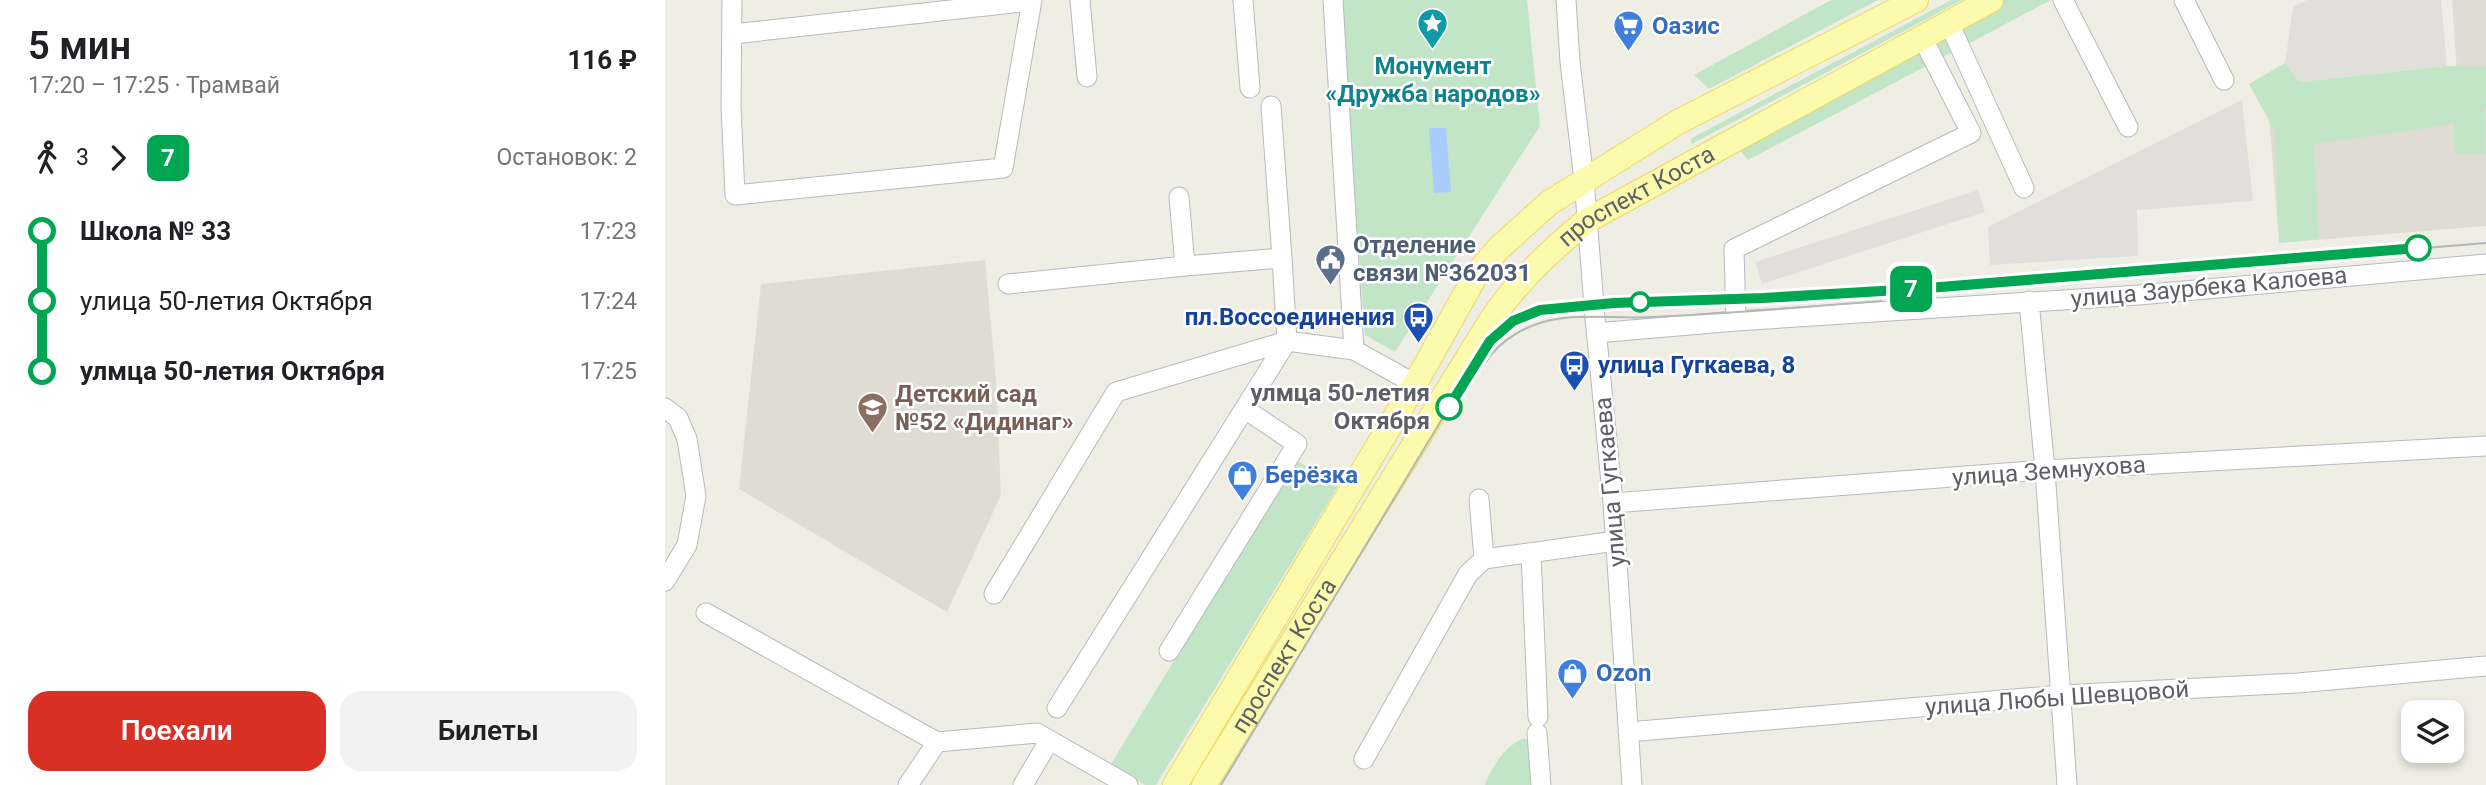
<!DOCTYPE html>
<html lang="ru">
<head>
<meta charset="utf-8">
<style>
	:root { --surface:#fff; --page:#f2f2f2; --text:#202124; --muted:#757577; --accent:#d93025 }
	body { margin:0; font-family:Roboto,sans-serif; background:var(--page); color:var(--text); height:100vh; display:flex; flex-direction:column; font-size:26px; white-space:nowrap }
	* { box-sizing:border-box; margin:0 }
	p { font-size:23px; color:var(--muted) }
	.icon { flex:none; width:38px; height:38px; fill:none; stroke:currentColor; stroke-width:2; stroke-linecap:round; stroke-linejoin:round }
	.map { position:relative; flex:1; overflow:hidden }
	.details { display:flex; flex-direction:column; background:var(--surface); width:665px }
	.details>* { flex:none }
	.badge { padding:0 14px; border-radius:10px; font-size:24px; line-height:46px }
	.fabs { position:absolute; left:1736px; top:700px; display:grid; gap:14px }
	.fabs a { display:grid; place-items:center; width:63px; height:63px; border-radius:14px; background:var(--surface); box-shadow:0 4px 10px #0003; font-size:35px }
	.map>.badge { position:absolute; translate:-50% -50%; box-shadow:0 0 0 4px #fff }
	.legs { display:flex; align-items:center; gap:10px; height:77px; padding:0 28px; font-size:23px }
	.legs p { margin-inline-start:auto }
	.head { display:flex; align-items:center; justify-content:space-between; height:119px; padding:0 28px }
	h1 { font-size:38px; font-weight:600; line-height:52px }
	.cta { display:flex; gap:14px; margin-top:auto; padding:14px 28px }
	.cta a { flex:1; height:80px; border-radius:21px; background:var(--accent); color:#fff; font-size:28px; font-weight:600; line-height:80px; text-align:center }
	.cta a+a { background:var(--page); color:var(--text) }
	ul { padding:0 28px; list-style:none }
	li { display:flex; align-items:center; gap:24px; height:70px; font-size:26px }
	li i { display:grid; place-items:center; width:10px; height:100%; margin:0 9px; background:currentColor }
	li i::after { content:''; width:18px; height:18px; margin:-9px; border:5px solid; border-radius:50%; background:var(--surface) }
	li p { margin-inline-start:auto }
	li:first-child i { background:linear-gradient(#0000 50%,currentColor 0) }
	li:last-child i { background:linear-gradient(currentColor 50%,#0000 0) }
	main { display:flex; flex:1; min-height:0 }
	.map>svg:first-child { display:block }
	.industrial { fill:#e1dfd9 }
	.education { fill:#dfddd3 }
	.green { fill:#c2e5c7 }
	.water { fill:#a8ccfc }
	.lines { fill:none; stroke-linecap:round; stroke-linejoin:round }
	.minor-casing { stroke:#b7b9be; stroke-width:21 }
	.major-casing { stroke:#edd860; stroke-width:26 }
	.minor { stroke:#fff; stroke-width:19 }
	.major { stroke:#fcfaac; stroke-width:24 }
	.tram { stroke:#b5b6b6; stroke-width:2 }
	.line-1-casing { stroke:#fff; stroke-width:16 }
	.line-1 { stroke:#00a651; stroke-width:10 }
	.stop-1-dot { fill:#fff; stroke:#00a651; stroke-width:3.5 }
	.labels { text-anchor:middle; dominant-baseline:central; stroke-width:5; stroke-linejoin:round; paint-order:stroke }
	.shop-label { font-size:24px; font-weight:bold; fill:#366cbe; stroke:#fff; text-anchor:start }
	.culture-label { font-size:24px; font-weight:bold; fill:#0d838f; stroke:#fff }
	.street-label { font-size:24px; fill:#5d5f65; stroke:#fff }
	.service-label { font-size:24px; font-weight:bold; fill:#4e5e75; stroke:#fff; text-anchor:start }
	.transit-label { font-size:24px; font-weight:bold; fill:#164399; stroke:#fff; text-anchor:end }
	.stop-label { font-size:24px; font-weight:bold; fill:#5d5f65; stroke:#fff; text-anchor:end }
	.education-label { font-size:24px; font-weight:bold; fill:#785e54; stroke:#fff; text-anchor:start }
</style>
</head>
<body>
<main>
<section class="details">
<div class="head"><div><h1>5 мин</h1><p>17:20 – 17:25 · Трамвай</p></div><b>116 ₽</b></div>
<div class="legs"><svg class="icon" aria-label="walk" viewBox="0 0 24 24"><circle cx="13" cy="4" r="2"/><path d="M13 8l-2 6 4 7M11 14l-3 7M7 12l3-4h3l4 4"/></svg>3<svg class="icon" aria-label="forward" viewBox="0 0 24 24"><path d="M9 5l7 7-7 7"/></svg><b class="badge" style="background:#00a651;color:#fff">7</b><p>Остановок: 2</p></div>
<ul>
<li><i style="color:#00a651"></i><b>Школа № 33</b><p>17:23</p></li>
<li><i style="color:#00a651"></i><span>улица 50-летия Октября</span><p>17:24</p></li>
<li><i style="color:#00a651"></i><b>улмца 50-летия Октября</b><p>17:25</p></li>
</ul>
<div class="cta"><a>Поехали</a><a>Билеты</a></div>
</section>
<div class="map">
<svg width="1821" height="785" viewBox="0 0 1821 785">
	<rect width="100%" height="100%" fill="#efeee5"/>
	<path class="industrial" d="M1642,0H1776L1782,66L1634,82L1620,63L1628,7Z
		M1577,100L1588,201L1472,210L1473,256L1325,265L1323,227Z
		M1313,190L1320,212L1097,284L1090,262Z"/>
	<path class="education" d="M1787,0H1821V226L1614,243L1602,91L1792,72Z
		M320,260L331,380L336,495L282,612L74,489L96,284Z"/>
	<path class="green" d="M675,0H862L875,126L730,352L700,335Z
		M1166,0H1213L1044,89L1029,75Z
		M1286,0H1297L1027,144L1025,139Z
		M1335,0H1386L1083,160L1069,142Z
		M1620,63L1634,82L1782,66L1821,67V110H1819L1821,154H1790L1789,124L1649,144L1654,239L1614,243L1610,132L1584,84Z
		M631,460L673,486L491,785H480L446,764Z
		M859,738L867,745L876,785H820C826,767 841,745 859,738Z"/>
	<path class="water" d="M764,128H781L786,192L769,193Z"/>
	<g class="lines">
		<defs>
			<path id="minor" d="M67,0L66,106L70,195L338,168L367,0
				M415,0L422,77
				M578,0L585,88
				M668,0L689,350L750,384
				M901,0L905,62L919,180L930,318L948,503L967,785
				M1398,0L1463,127
				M1519,0L1559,80
				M1284,23L1359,188
				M68,34L367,1
				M606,106L617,258
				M343,284L520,266
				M1364,301L1380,470L1402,785
				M1071,321L1069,249L1306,133L1258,39
				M931,333L1071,321L1474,295L1821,264
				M0,408L13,418L22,439L31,496L22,545L0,581
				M814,499L819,559
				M948,503L1380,470L1821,446
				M866,553L873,717
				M329,594L451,392L622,341L689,350
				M41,613L272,742
				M504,651L632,444L580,409
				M392,708L622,341L617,258L520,266L514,197
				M963,732L1396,695L1633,683L1821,666
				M872,733L876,785
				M699,759L803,574L819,559L951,541
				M243,785L272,742L372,733L463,785
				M358,785L384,741"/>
			<g id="major">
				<path d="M510,785L750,384L811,275L832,250L884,203L1013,122L1251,0"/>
				<path id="s1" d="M539,785L823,325C849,284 884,252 921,221L1326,0"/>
			</g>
		</defs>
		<use href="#minor" class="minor-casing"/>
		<use href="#major" class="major-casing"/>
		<use href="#minor" class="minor"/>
		<use href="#major" class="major"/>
		<path class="tram" d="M821,362C835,339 865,323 892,319C919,314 958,319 987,317C1064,314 1140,307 1216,301
			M556,785L806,371L825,341L848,321L875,310L949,303L1098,298L1251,289L1821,243"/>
	</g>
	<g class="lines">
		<defs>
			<path id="line-1" d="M784,407L825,341L848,321L875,310L949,303L1098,298L1251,289L1753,248"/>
		</defs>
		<use href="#line-1" class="line-1-casing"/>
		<use href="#line-1" class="line-1"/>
	</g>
	<defs>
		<symbol id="sight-pin" viewBox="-11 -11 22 30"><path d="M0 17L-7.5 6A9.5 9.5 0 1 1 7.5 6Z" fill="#0f9aa8" stroke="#fff"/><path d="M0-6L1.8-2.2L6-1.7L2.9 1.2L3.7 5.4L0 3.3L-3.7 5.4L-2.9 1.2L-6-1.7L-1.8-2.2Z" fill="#fff"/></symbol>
		<symbol id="supermarket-pin" viewBox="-11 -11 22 30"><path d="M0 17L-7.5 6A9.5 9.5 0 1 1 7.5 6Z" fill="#3f7fe0" stroke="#fff"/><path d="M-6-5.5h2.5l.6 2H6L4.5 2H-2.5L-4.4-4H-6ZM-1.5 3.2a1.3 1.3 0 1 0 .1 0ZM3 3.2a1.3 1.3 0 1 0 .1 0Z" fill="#fff"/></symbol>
		<symbol id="civic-pin" viewBox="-11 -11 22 30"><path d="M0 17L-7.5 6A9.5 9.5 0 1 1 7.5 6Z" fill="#5c6f8a" stroke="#fff"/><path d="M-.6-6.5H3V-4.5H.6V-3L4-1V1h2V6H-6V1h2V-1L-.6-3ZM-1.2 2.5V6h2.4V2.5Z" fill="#fff"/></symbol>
		<symbol id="bus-pin" viewBox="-11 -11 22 30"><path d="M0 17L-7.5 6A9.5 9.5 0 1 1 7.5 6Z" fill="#1a4fb4" stroke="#fff"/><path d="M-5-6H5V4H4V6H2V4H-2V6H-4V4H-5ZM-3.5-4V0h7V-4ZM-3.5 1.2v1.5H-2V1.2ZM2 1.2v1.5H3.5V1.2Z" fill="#fff"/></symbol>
		<symbol id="school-pin" viewBox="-11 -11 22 30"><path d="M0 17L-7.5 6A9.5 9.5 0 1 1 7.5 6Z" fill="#8d6e63" stroke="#fff"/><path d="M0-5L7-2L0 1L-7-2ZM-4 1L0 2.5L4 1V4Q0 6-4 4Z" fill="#fff"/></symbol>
		<symbol id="shop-pin" viewBox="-11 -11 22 30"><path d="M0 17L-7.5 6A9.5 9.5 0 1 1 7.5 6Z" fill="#3f7fe0" stroke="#fff"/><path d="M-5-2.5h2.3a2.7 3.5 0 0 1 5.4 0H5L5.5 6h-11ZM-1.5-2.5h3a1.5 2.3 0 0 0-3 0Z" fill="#fff"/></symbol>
	</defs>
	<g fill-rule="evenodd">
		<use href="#sight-pin" x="750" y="6" width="35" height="47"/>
		<use href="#supermarket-pin" x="946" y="8" width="35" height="47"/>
		<use href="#civic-pin" x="648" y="242" width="35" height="47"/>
		<use href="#bus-pin" x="736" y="300" width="35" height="47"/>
		<use href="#bus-pin" x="892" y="348" width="35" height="47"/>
		<use href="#school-pin" x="190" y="390" width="35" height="47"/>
		<use href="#shop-pin" x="560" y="458" width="35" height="47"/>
		<use href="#shop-pin" x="890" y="656" width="35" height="47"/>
	</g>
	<g class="stop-1-dot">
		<circle cx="1753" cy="248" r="12"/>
		<circle cx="975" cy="302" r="9"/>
		<circle cx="784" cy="407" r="12"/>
	</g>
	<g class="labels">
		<g class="shop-label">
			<text x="987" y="26">Оазис</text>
			<text x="600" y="475">Берёзка</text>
			<text x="931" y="673">Ozon</text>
		</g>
		<g class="culture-label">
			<text x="768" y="66">Монумент<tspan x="768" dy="28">«Дружба народов»</tspan></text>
		</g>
		<g class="street-label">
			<text stroke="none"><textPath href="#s1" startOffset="740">проспект Коста</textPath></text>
			<text transform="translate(1544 287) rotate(-5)">улица Заурбека Калоева</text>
			<text transform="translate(1384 471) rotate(-4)">улица Земнухова</text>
			<text transform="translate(945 482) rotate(-95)">улица Гугкаева</text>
			<text stroke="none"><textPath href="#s1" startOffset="152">проспект Коста</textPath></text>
			<text transform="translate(1392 698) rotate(-4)">улица Любы Шевцовой</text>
		</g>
		<g class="service-label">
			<text x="688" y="245">Отделение<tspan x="688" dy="28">связи №362031</tspan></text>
		</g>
		<g class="transit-label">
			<text x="730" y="317">пл.Воссоединения</text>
			<text x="933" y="365" text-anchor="start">улица Гугкаева, 8</text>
		</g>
		<g class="stop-label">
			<text x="765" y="393">улмца 50-летия<tspan x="765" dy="28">Октября</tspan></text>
		</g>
		<g class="education-label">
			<text x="230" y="394">Детский сад<tspan x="230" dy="28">№52 «Дидинаг»</tspan></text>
		</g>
	</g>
</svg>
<div class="fabs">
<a><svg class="icon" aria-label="layers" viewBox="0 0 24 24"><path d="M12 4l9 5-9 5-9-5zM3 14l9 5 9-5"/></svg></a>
</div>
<b class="badge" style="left:1246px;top:289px;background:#00a651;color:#fff">7</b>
</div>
</main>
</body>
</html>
